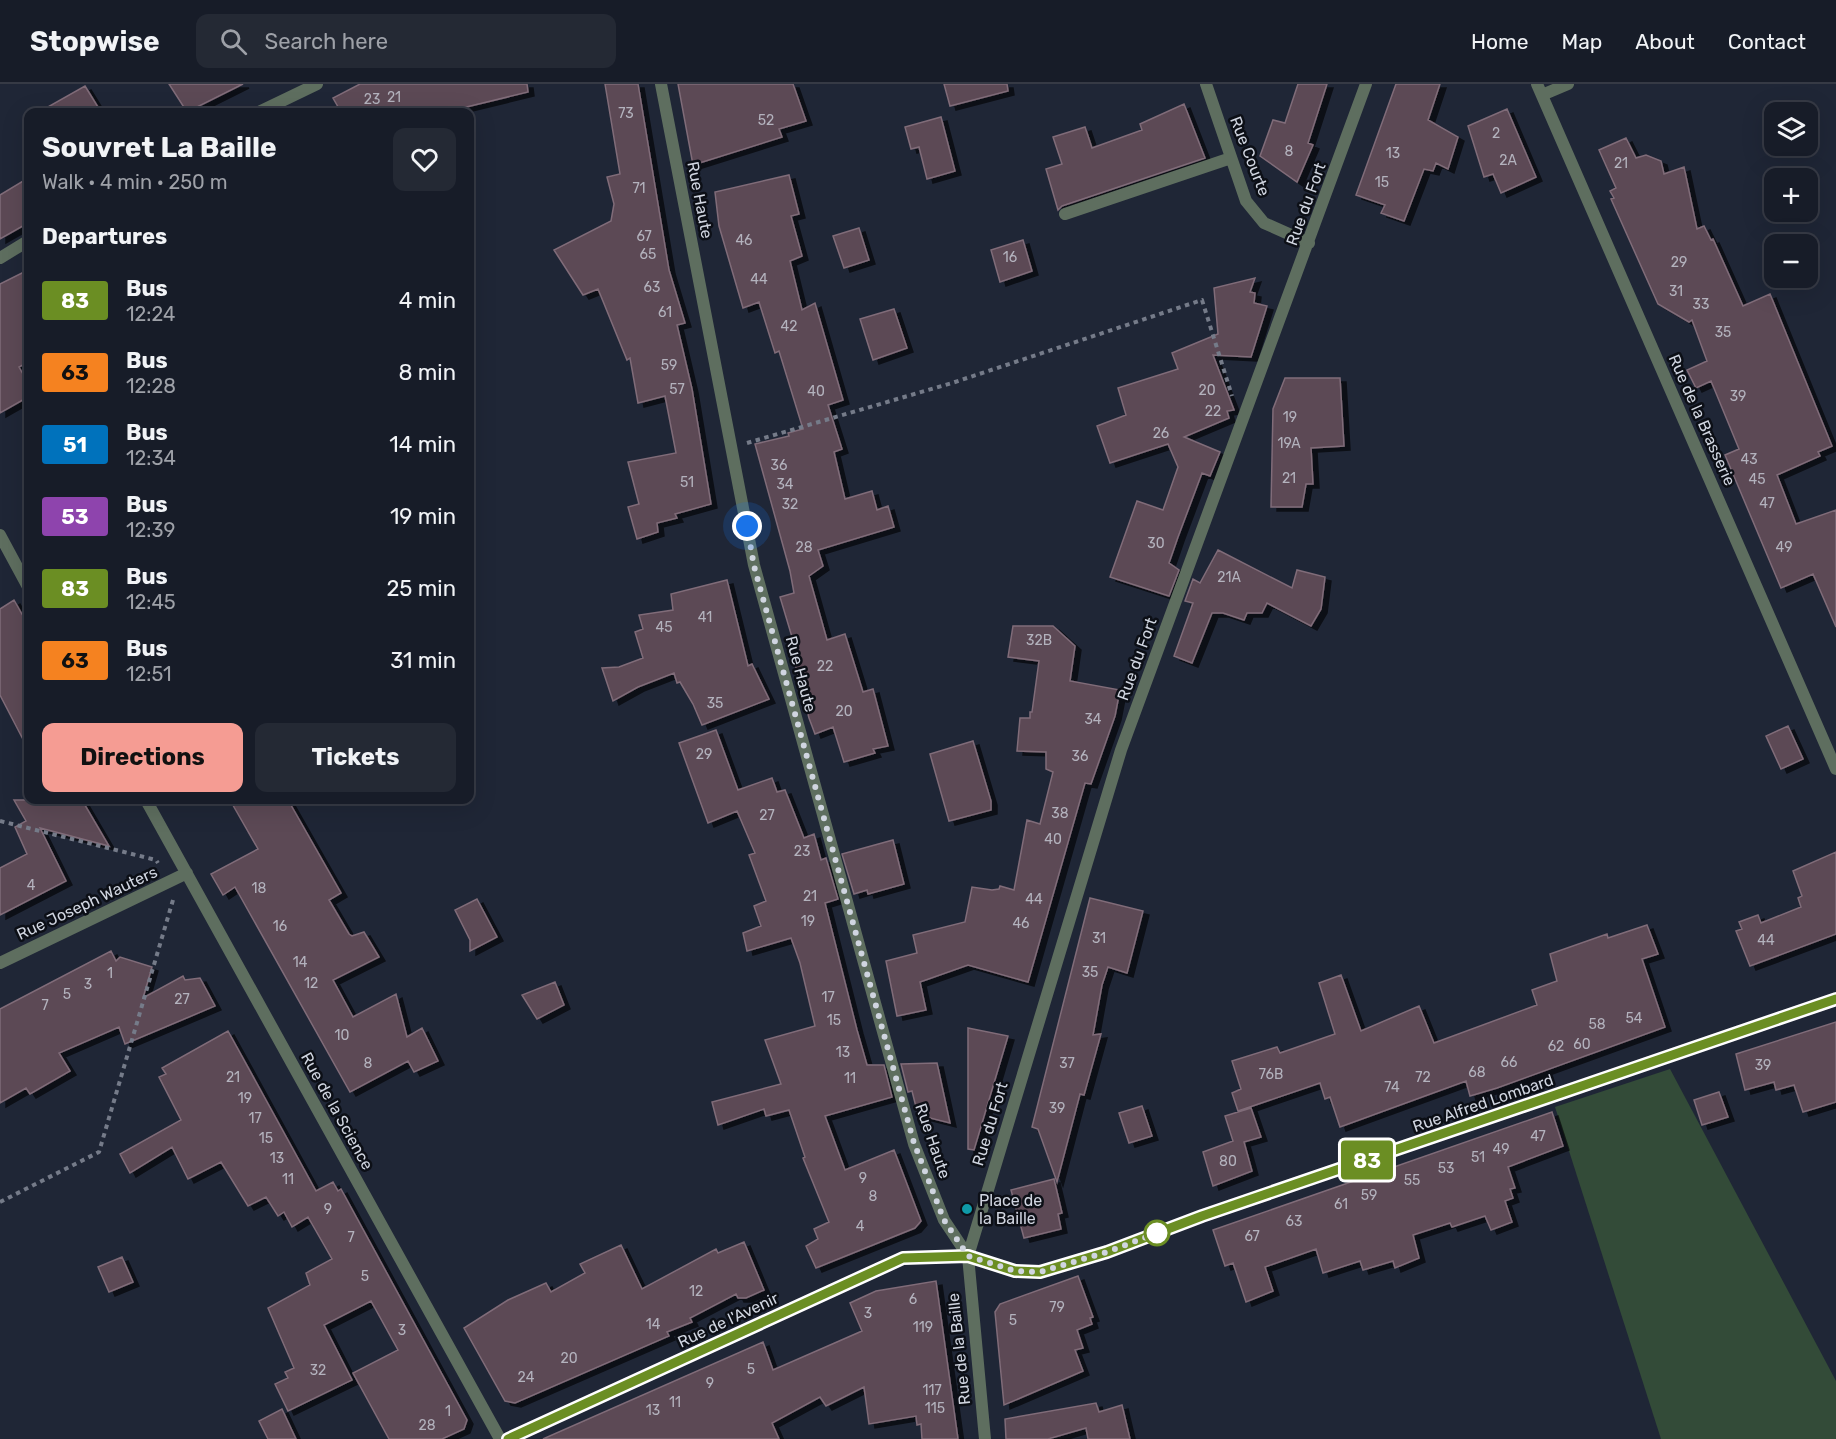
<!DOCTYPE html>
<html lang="en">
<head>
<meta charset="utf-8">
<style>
	:root { --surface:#171c28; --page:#242934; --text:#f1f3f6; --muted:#9ea1a8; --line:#363a45; --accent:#f59c93 }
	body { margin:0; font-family:Rubik,sans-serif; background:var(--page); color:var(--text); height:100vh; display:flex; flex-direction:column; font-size:22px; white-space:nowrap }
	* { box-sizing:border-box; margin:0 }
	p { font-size:20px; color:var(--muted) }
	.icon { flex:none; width:33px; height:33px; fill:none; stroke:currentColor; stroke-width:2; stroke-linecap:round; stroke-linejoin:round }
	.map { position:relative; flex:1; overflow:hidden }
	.sheet { position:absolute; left:24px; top:24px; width:450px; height:696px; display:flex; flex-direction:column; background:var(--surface); border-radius:12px; box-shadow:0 6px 24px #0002,0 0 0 2px var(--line) }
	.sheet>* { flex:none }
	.badge { padding:0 12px; border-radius:4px; font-size:21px; line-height:39px }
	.buttons { position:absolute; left:1764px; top:18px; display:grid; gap:12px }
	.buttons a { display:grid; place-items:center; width:54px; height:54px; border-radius:12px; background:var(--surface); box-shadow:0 6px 24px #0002,0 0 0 2px var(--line); font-size:30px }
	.you { position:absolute; width:30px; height:30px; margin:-15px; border:4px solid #fff; border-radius:50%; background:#1a73e8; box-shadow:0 0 0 9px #1a73e833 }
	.map>.badge { position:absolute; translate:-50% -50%; box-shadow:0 0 0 3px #fff }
	h2 { padding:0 18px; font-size:22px; line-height:54px }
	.round { display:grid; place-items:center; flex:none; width:63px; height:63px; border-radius:12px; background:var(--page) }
	.head { display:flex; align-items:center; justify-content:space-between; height:102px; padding:0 18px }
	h1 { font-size:28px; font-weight:700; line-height:45px }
	.button { display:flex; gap:12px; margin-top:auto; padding:12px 18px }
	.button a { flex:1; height:69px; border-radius:12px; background:var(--accent); color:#111; font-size:24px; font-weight:700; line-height:69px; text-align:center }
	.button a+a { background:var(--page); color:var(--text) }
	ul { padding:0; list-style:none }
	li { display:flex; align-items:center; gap:18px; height:72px; padding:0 18px }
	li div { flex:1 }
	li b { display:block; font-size:22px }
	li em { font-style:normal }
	li .badge { min-width:66px; font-weight:700; text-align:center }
	header { display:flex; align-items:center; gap:36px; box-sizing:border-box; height:84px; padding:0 30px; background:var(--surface); border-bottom:2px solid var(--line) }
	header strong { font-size:28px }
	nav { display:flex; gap:33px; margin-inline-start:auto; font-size:21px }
	.search { width:420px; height:54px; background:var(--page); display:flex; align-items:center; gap:15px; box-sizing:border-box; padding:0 21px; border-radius:12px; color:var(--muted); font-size:22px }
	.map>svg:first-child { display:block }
	.green { fill:#334b38 }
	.building { fill:#5b4854; stroke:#806c79; stroke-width:1.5; filter:url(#shadow) }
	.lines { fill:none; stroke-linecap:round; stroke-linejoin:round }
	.path { stroke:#757b89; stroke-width:4; stroke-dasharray:4.5 4.5; stroke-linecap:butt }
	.minor { stroke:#5e6e5f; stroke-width:12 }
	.line-casing { stroke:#fff; stroke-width:14 }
	.line { stroke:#6b8e23; stroke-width:9 }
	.walk { stroke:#d0d5e0; stroke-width:6; stroke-dasharray:0 10.8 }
	.culture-dot { fill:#0f9aa8; stroke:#0c0f16; stroke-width:2 }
	.stop-dot { fill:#fff; stroke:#6b8e23; stroke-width:3 }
	.labels { text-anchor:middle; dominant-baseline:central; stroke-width:5; stroke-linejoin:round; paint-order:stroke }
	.number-label { font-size:14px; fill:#b3b2bd }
	.street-label { font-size:16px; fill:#d0d5e0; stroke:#0c0f16 }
	.poi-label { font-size:16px; fill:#d0d5e0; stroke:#0c0f16; text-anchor:start }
</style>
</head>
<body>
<header>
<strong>Stopwise</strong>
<div class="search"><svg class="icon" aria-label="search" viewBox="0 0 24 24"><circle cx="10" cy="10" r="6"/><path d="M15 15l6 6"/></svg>Search here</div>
<nav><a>Home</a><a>Map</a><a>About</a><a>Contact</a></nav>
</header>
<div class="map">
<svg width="1836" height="1355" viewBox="0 0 1836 1355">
	<defs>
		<filter id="shadow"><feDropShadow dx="6" dy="4" stdDeviation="0" flood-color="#0009"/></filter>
	</defs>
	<rect width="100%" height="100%" fill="#1f2636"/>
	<path class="green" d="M1670,985L1836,1297V1355H1661L1555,1023Z"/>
	<path class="building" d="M169,0H243L187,28Z
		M360,0H527L528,8L454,26L455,28H341L333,14Z
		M605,0H638L669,186L685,239L677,241L692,305L711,420L675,430L677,434L657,439L658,448L637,455L628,423L639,420L628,378L676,369L665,312L638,319L630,274L627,276L598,205L583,211L554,166L611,137L614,120L607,93L620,90Z
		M678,0H793L806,37L779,45L782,53L693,81Z
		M944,0H1007L1008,7L950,22Z
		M1298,0H1327L1308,59L1313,61L1297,98L1260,72L1273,36L1285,39Z
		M1396,0H1440L1428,36L1458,53L1448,85L1436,79L1433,87L1424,85L1404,137L1381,129L1385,121L1356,111Z
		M85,2L101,28H39Z
		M1184,20L1205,74L1062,122L1058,126L1046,85L1062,80L1053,53L1085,43L1092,64L1142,46L1140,40Z
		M1507,25L1536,93L1501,109L1493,90L1484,93L1468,42Z
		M941,33L955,87L927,95L919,63L911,65L905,43Z
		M1626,54L1636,74L1646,71L1661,77L1664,90L1684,83L1697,145L1704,142L1711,156L1713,155L1743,222L1770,210L1832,362L1818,368L1820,372L1777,391L1796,440L1836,426V543L1813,490L1781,504L1725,371L1739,365L1711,297L1696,304L1687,286L1707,277L1692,236L1689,238L1658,220L1611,115L1614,114L1610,107L1616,104L1599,66Z
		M789,91L799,130L791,132L802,172L790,177L802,226L815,219L843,316L828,321L842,365L834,368L845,415L872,407L877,426L888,422L894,443L818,466L823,482L809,492L827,556L845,550L863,608L873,605L888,662L873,665L875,669L844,678L833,643L815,650L809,634L791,564L795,563L780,513L794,509L790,487L755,360L789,352L788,349L803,345L779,267L775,269L759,218L743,224L719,142L715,108Z
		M28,94V139L0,155V111Z
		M859,144L869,176L844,184L833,152Z
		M1023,156L1032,187L1000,198L991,166Z
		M28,186V278L19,283L28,299V313L0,329V200Z
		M1255,194L1250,208L1255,209L1254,219L1267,222L1251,273L1213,271L1234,326L1227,327L1229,334L1184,353L1220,368L1210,392L1202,389L1178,453L1169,479L1179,486L1169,512L1110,493L1137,417L1163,426L1178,383L1168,360L1110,379L1097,342L1126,331L1118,304L1178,285L1172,269L1218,250L1214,204Z
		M894,225L907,264L873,276L860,235Z
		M1285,294H1340L1344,362L1311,364L1313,400H1306L1302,423H1271L1273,325Z
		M1218,466L1292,504L1297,486L1325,493L1321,525L1311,542L1267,519L1262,529H1247L1244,536L1223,529H1212L1192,579L1174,572L1193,519L1185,517L1193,495L1200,499Z
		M727,496L748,582L752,580L769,615L702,641L693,620L680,598L677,599L674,589L638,603L613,617L602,584L619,583L643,574L635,548L643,545L639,531L673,526L671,510Z
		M14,516L28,541V665L0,611V525Z
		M1013,542H1053L1075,562L1070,597L1120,606L1115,632L1091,700L1085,699L1028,898L968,881L920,898L926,926L897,932L886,877L917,869L913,851L965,838L972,803L992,806L999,805L1000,802L1014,806L1027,736L1040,740L1053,688L1046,685V668L1017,667L1020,634H1030V628H1032L1039,577L1008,573Z
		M1788,642L1803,675L1781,685L1766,652Z
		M716,646L738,706L772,694L777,708L785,706L804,754L814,750L821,776L826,774L838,815L825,819L857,946L867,981H884L892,1013L825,1032L845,1086L894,1066L921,1137L915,1144L816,1184L806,1162L818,1155L814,1145L829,1138L803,1074L805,1073L789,1026L766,1032L764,1025L718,1041L712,1018L781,1000L765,956L815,942L800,879L791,854L747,867L743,849L761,842L754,822L766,817L749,771L755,769L737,727L708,739L679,659Z
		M973,657L991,717V726L949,737L930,670Z
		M14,716H82L109,762L40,744L66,797L0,831V784L27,770L15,743L26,737Z
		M230,716H288L341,809L329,816L349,850L352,852L364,848L379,873L333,896L353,933L396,910L407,953L422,944L438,977L414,988L408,977L350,1008L235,803L223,811L211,790L258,765Z
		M893,756L904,800L868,810L867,806L854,810L842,770Z
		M1836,768V850L1750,882L1736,847L1742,845L1739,838L1758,831L1761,839L1801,823L1798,814L1802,812L1793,787Z
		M1090,814L1143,827L1127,889L1108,883L1102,901L1093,951L1101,950L1084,1011L1080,1010L1057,1098L1038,1045L1032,1043Z
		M477,815L497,853L470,867V856L455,826Z
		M1647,841L1658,870L1642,875L1665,943L1497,1004L1470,1012L1466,997L1340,1043L1330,1013L1325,1015L1320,999L1238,1027L1232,1009L1241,1005L1232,977L1277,963L1280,969L1335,950L1319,899L1341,891L1361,947L1419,922L1434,959L1537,921L1532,906L1557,897L1550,870L1607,850L1608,854Z
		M111,867L116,877L120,873L152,883L143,914L183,892L185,896L200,894L215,922L125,960L119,943L59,969L70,987L30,1010L26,1004L0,1019V925Z
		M555,898L564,921L537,935L522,911Z
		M1836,938V1018L1803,1028L1794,1001L1776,1006L1774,998L1745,1006L1736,970Z
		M968,944L1008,952L974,1066L968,1065Z
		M228,947L316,1107L333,1098L338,1107L341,1105L467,1336L464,1345L442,1355H389L353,1289L398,1266L371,1217L324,1241L352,1296L288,1327L275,1300L288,1294L285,1288L294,1284L268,1224L310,1201L306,1189L332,1175L308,1133L292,1143L284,1128L278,1132L266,1113L248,1122L221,1078L188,1095L172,1063L130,1089L120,1070L181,1036L159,993L166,990L162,984Z
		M937,979L950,1039L918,1031L912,1007L908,1008L901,980Z
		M1719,1008L1728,1033L1702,1041L1694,1016Z
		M1142,1022L1152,1052L1129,1059L1119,1029Z
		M1251,1024L1261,1053L1244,1058L1252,1087L1213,1102L1203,1068L1233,1057L1225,1032Z
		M1552,1028L1563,1062L1508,1083L1515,1104L1510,1105L1513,1114L1505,1117L1512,1138L1491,1146L1485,1132L1452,1143L1450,1139L1413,1151L1419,1174L1395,1184L1393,1177L1363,1186L1360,1177L1323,1189L1316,1165L1265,1183L1273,1207L1246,1218L1233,1179L1225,1182L1213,1146Z
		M1054,1095L1062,1129L1058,1130L1061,1145L1024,1154L1011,1106Z
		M744,1158L764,1206L746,1214H738L736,1210L690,1234L692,1238L667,1248L669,1252L515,1319L505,1317L464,1244L508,1216L546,1199L551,1208L585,1189L580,1180L621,1161L642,1205L716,1165L718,1169Z
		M122,1173L133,1198L109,1208L98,1183Z
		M1078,1192L1093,1233L1090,1234L1092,1240L1077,1246L1083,1264L1075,1266L1083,1287L1004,1321L995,1228L1000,1220Z
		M936,1197L958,1355H922L921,1340L917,1341L916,1332L869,1340L864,1303L826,1322L820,1313L772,1339L779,1355H543L763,1258L773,1286L862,1247L850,1219L876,1207Z
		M1096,1319L1099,1328L1122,1321L1130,1355H1088L1086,1344L1048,1355H1006L1005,1335Z
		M282,1325L296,1355H268L259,1337Z"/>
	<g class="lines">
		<path class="path" d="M747,359L952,299L1202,216L1232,312
			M0,737L156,776L158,779
			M0,1118L99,1068L173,816"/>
		<path class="minor" d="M661,0L754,481L914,1060L944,1136L968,1172
			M1206,0L1246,117L1264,139L1309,159
			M1537,0L1836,685
			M1542,11L1568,0
			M259,28L317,0
			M1065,130L1231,74
			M0,174L28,157
			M0,451L28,503
			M146,716L500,1355
			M0,879L187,789
			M508,1355L903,1174L968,1172L1015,1187L1040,1188L1107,1168L1202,1132L1836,915
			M985,1355L968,1172L1121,666L1366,0"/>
	</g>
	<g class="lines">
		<defs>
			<path id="line" d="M508,1355L903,1174L968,1172L1015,1187L1040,1188L1107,1168L1202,1132L1836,915"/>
		</defs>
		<use href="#line" class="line-casing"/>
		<use href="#line" class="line"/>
		<path class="walk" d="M747,442L754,482L914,1059L944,1136L968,1172L1015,1187L1040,1188L1107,1168L1157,1149"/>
	</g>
	<circle class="culture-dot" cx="967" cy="1125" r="6"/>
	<circle class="stop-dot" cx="1157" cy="1149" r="12"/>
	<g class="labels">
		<g class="number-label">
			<text x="394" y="13">21</text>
			<text x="372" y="15">23</text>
			<text x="626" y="29">73</text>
			<text x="766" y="36">52</text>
			<text x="1496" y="49">2</text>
			<text x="1289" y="67">8</text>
			<text x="1393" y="69">13</text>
			<text x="1508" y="76">2A</text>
			<text x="1621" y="79">21</text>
			<text x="1382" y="98">15</text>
			<text x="639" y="104">71</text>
			<text x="644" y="152">67</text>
			<text x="744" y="156">46</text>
			<text x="648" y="170">65</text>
			<text x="1010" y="173">16</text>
			<text x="1679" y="178">29</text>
			<text x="759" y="195">44</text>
			<text x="652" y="203">63</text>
			<text x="1676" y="207">31</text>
			<text x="1701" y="220">33</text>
			<text x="665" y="228">61</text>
			<text x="789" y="242">42</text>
			<text x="1723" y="248">35</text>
			<text x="669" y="281">59</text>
			<text x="677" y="305">57</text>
			<text x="1207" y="306">20</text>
			<text x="816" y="307">40</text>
			<text x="1738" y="312">39</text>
			<text x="1213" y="327">22</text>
			<text x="1290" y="333">19</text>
			<text x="1161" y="349">26</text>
			<text x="1289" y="359">19A</text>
			<text x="1749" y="375">43</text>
			<text x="779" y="381">36</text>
			<text x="1289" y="394">21</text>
			<text x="1757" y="395">45</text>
			<text x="687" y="398">51</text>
			<text x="785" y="400">34</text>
			<text x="1767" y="419">47</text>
			<text x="790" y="420">32</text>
			<text x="1156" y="459">30</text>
			<text x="804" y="463">28</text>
			<text x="1784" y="463">49</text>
			<text x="1229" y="493">21A</text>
			<text x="705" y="533">41</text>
			<text x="664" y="543">45</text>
			<text x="1039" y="556">32B</text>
			<text x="825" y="582">22</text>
			<text x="715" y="619">35</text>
			<text x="844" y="627">20</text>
			<text x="1093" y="635">34</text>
			<text x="704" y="670">29</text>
			<text x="1080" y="672">36</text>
			<text x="1060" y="729">38</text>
			<text x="767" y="731">27</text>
			<text x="1053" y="755">40</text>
			<text x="802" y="767">23</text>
			<text x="31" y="801">4</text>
			<text x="259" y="804">18</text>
			<text x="810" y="812">21</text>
			<text x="1034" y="815">44</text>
			<text x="808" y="837">19</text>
			<text x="1021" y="839">46</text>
			<text x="280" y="842">16</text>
			<text x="1099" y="854">31</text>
			<text x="1766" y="856">44</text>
			<text x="300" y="878">14</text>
			<text x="1090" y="888">35</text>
			<text x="110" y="889">1</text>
			<text x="311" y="899">12</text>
			<text x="88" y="900">3</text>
			<text x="67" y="910">5</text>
			<text x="828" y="913">17</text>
			<text x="182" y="915">27</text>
			<text x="45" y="921">7</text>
			<text x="1634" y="934">54</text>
			<text x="834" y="936">15</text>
			<text x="1597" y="940">58</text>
			<text x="342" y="951">10</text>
			<text x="1582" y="960">60</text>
			<text x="1556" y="962">62</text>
			<text x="843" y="968">13</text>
			<text x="1509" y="978">66</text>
			<text x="368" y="979">8</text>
			<text x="1067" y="979">37</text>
			<text x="1763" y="981">39</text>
			<text x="1477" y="988">68</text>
			<text x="1271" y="990">76B</text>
			<text x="233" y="993">21</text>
			<text x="1423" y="993">72</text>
			<text x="850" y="994">11</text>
			<text x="1392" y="1003">74</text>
			<text x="245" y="1014">19</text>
			<text x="1057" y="1024">39</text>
			<text x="255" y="1034">17</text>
			<text x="1538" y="1052">47</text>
			<text x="266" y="1054">15</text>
			<text x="1501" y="1065">49</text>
			<text x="1478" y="1073">51</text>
			<text x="277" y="1074">13</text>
			<text x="1228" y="1077">80</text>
			<text x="1446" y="1084">53</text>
			<text x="863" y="1094">9</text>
			<text x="288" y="1095">11</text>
			<text x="1412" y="1096">55</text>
			<text x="1369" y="1111">59</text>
			<text x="873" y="1112">8</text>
			<text x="1341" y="1120">61</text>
			<text x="328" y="1125">9</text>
			<text x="1294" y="1137">63</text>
			<text x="860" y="1142">4</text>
			<text x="1252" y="1152">67</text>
			<text x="351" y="1153">7</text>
			<text x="365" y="1192">5</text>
			<text x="696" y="1207">12</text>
			<text x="913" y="1215">6</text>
			<text x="1057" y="1223">79</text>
			<text x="868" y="1229">3</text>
			<text x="1013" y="1236">5</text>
			<text x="653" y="1240">14</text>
			<text x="923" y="1243">119</text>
			<text x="402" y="1246">3</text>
			<text x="569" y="1274">20</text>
			<text x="751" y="1285">5</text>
			<text x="318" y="1286">32</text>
			<text x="526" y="1293">24</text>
			<text x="710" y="1299">9</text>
			<text x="932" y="1306">117</text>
			<text x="675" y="1318">11</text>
			<text x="935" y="1324">115</text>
			<text x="653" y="1326">13</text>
			<text x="448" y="1327">1</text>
			<text x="427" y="1341">28</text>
		</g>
		<g class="street-label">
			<text transform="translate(1250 72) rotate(69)">Rue Courte</text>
			<text transform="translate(700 116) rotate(79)">Rue Haute</text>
			<text transform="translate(1306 120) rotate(-70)">Rue du Fort</text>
			<text transform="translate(1702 336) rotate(66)">Rue de la Brasserie</text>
			<text transform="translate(1137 575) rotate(-70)">Rue du Fort</text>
			<text transform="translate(801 590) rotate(75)">Rue Haute</text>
			<text transform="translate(87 819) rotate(-25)">Rue Joseph Wauters</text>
			<text transform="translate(1483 1019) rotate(-19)">Rue Alfred Lombard</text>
			<text transform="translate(337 1027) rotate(61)">Rue de la Science</text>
			<text transform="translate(990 1040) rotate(-73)">Rue du Fort</text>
			<text transform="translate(933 1057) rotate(71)">Rue Haute</text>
			<text transform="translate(728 1236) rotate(-25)">Rue de l'Avenir</text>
			<text transform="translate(959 1265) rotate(-96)">Rue de la Baille</text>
		</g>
		<g class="poi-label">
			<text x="979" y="1116">Place de<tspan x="979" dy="18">la Baille</tspan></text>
		</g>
	</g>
</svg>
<div class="buttons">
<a><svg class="icon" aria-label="layers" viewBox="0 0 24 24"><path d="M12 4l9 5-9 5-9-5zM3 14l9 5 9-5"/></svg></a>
<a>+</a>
<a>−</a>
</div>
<div class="you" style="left:747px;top:442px"></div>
<b class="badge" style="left:1367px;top:1076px;background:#6b8e23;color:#fff">83</b>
<section class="sheet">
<div class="head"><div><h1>Souvret La Baille</h1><p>Walk · 4 min · 250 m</p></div><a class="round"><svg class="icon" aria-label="heart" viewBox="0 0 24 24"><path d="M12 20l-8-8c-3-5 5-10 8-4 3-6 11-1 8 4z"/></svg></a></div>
<h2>Departures</h2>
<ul>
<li><span class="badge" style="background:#6b8e23;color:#fff">83</span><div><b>Bus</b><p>12:24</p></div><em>4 min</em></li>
<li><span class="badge" style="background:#f58220;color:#111">63</span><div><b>Bus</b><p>12:28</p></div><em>8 min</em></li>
<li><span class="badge" style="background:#0072bc;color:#fff">51</span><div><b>Bus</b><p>12:34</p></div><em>14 min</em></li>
<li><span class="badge" style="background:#8e44ad;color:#fff">53</span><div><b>Bus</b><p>12:39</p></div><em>19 min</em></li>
<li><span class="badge" style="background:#6b8e23;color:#fff">83</span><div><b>Bus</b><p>12:45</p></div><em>25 min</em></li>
<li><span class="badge" style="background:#f58220;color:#111">63</span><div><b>Bus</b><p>12:51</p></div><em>31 min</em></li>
</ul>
<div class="button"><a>Directions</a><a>Tickets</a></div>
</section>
</div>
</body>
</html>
